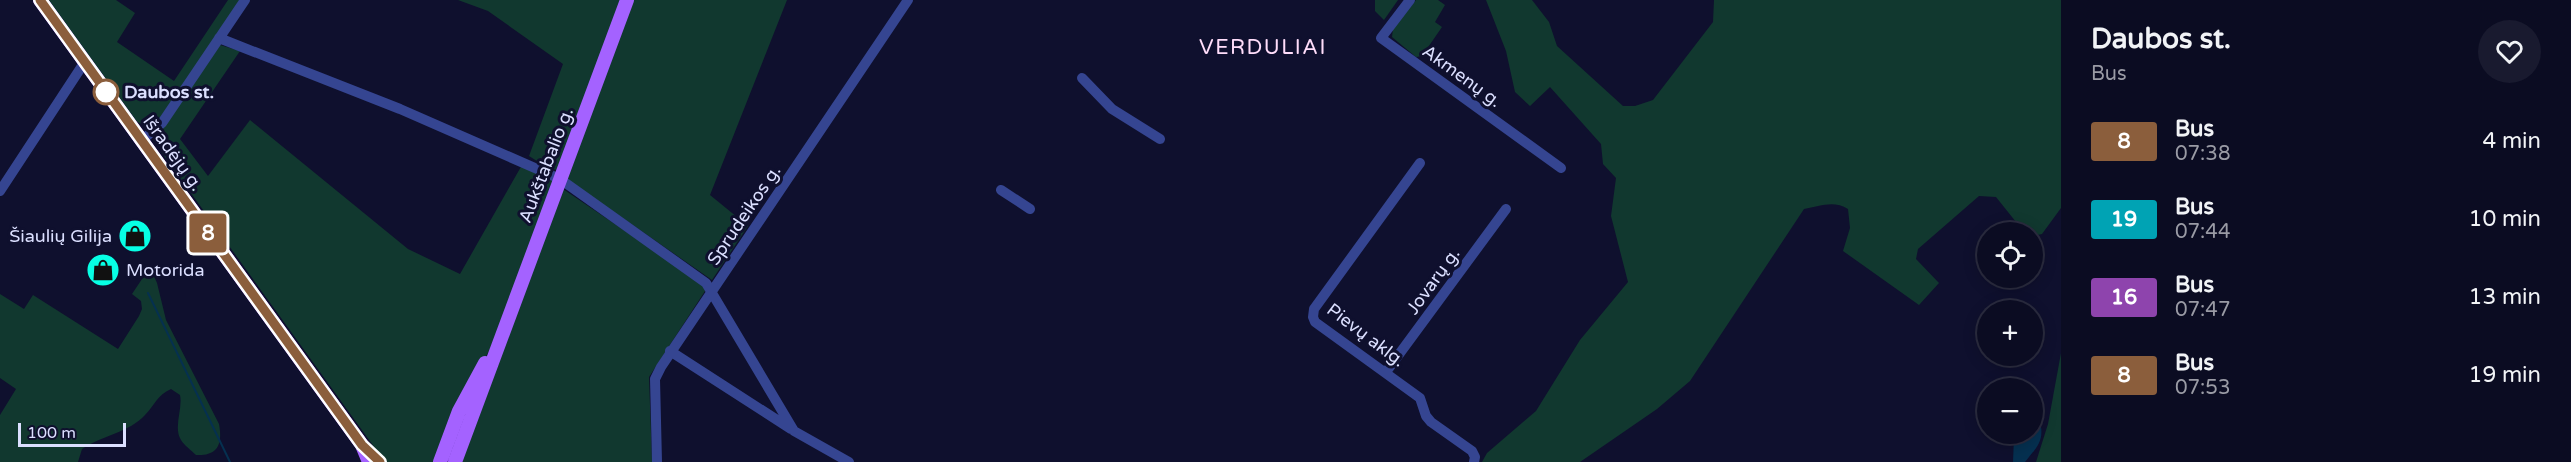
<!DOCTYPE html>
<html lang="en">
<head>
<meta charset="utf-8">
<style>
	:root { --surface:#0b0c22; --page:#191a2f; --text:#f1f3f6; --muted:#9a9ba5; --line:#2b2c40 }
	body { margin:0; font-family:"Varela Round",sans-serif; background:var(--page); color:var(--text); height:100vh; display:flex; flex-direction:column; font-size:22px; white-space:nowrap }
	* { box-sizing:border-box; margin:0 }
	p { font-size:20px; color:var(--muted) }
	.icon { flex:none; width:33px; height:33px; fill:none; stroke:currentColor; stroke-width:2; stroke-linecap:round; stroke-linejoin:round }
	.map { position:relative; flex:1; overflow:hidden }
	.panel { display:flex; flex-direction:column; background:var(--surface); width:510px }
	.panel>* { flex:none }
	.badge { padding:0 12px; border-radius:4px; font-size:21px; line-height:39px }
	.controls { position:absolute; left:1977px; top:222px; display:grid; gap:12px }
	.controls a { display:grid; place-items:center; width:66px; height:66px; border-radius:50%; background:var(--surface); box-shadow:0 3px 15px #0003,0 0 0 2px var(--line); font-size:30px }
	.scale { position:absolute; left:18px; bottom:15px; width:108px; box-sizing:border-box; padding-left:6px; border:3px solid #dbdfff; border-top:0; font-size:16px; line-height:21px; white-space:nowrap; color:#dbdfff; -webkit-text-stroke:4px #0f102e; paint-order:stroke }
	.map>.badge { position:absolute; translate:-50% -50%; box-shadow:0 0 0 3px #fff }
	.round { display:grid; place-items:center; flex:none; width:63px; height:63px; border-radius:32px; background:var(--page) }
	.head { display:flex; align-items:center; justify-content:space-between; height:102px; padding:0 30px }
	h1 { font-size:28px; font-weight:700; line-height:45px }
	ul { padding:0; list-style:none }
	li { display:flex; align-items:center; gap:18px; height:78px; padding:0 30px }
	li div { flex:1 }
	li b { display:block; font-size:22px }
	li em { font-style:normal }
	li .badge { min-width:66px; font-weight:700; text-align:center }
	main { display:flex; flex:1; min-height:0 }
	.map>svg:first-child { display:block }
	.green { fill:#11382f }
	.water { fill:#053050 }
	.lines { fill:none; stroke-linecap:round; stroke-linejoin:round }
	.stream { stroke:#053050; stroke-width:2 }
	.minor { stroke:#354591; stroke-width:10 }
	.major { stroke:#a462ff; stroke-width:14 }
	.line-casing { stroke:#fff; stroke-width:14 }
	.line { stroke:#8b5e3c; stroke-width:9 }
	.stop-dot { fill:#fff; stroke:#8b5e3c; stroke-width:3 }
	.labels { text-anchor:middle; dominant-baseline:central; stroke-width:6; stroke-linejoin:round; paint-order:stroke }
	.street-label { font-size:18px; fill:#dbdfff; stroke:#0f102e }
	.stop-label { font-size:18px; font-weight:bold; fill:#dbdfff; stroke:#0f102e; text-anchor:start }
	.poi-label { font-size:18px; fill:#dbdfff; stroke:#0f102e; text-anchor:end }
	.quarter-label { font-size:21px; letter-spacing:1.5px; fill:#ffddfa; stroke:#0f102e }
</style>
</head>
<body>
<main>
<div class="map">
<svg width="2061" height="462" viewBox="0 0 2061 462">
	<rect width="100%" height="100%" fill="#0f102e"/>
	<path class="green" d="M47,0H116L135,13L117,42L174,81L228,0H240L159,120C150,127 142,126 133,119Z
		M458,0H622L557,170L548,168L529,156L563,64L488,11Z
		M632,0H787L710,195L748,226L712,280L568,180L567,175Z
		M1375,0H1398L1384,20L1375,11Z
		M1416,0H1438L1445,5L1435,22L1442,27L1422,56L1416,57L1392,37L1393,29Z
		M1486,0H1532L1549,22L1557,46L1623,106H1635L1653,100L1713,22L1714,0H2061V208L2042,234L2033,236L2032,232H2024L1996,197L1979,196L1918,249L1916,259L1939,283L1919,305L1843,251L1850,228L1848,209C1834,200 1820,206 1804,209L1690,381L1657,409L1580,462H1482L1487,453L1536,411L1580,340L1628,282L1611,216L1616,178L1603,164L1601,144L1550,87L1530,106L1515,92L1506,51Z
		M220,45L240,51L180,139L208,176L250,120L408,249L460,274L522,165L551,178L553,184L490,349L456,410L435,462H385L162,153L158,141L163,128Z
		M563,189L702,283L705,291L649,377L652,462H459Z
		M150,267L157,283L166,320L219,424C223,445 217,456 196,455C191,450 184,445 181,440C173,427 183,409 180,395L171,389C157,395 155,405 145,415C130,432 101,436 82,449L78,462H0V415L16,389L0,378V294L24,309L33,295L118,349L139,316L142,309L141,301L132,294Z
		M2061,353V462H2036L2048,424Z"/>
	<path class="water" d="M2033,422H2040C2045,441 2036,448 2025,462H2013L2014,437L2017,434H2032Z"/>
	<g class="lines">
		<path class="stream" d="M148,293L230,462"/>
		<path class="minor" d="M1410,0L1381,38L1561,168
			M219,38L400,109L560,179L706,283L794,431L849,462
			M1082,78L1112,109L1160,139
			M141,141L162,123L245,0
			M1420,163L1314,309L1313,317L1315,322L1420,398L1426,416L1431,422L1472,451L1475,457L1474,462
			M1001,190L1030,209
			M0,191L84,63
			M670,351L791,429
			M1386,372L1506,209
			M657,462L655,379L661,367L908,0"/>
		<path class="major" d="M40,0L362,445L369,462
			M440,462L459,411L485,363
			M455,462L627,0"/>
	</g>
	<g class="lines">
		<defs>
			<path id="line" d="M40,0L362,445L380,462"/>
		</defs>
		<use href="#line" class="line-casing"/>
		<use href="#line" class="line"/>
	</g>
	<defs>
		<symbol id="shop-disc" viewBox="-11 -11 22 22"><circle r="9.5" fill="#07ffe5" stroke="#0f102e"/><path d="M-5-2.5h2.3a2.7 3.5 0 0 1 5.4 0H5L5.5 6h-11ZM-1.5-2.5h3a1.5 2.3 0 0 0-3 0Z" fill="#111"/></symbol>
	</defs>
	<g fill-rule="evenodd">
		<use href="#shop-disc" x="116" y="217" width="38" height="38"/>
		<use href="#shop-disc" x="84" y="251" width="38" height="38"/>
	</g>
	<circle class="stop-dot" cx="106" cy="92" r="12"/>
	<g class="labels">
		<g class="street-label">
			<text transform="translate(1462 76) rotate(36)">Akmenų g.</text>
			<text transform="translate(173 153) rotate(54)">Išradėjų g.</text>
			<text transform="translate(546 165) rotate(-69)">Aukštabalio g.</text>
			<text transform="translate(744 215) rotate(-56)">Sprudeikos g.</text>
			<text transform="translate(1433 281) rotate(-54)">Jovarų g.</text>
			<text transform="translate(1366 335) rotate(37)">Pievų aklg.</text>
		</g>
		<g class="stop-label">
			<text x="124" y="92">Daubos st.</text>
		</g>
		<g class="poi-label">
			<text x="112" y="236">Šiaulių Gilija</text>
			<text x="126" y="270" text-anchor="start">Motorida</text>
		</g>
		<g class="quarter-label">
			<text x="1263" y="47">VERDULIAI</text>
		</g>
	</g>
</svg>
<div class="controls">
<a><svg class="icon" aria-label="locate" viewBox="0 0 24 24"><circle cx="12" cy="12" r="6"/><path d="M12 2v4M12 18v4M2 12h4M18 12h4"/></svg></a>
<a>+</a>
<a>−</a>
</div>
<div class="scale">100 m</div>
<b class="badge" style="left:208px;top:233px;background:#8b5e3c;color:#fff">8</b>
</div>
<section class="panel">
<div class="head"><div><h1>Daubos st.</h1><p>Bus</p></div><a class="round"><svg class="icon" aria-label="heart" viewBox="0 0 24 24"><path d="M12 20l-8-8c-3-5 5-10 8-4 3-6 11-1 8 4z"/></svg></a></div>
<ul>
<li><span class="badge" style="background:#8b5e3c;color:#fff">8</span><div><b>Bus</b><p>07:38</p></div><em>4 min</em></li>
<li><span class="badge" style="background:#00a3b4;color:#fff">19</span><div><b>Bus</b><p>07:44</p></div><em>10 min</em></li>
<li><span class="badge" style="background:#8e44ad;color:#fff">16</span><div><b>Bus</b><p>07:47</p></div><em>13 min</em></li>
<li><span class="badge" style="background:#8b5e3c;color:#fff">8</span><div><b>Bus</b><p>07:53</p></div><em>19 min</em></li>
</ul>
</section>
</main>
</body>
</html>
